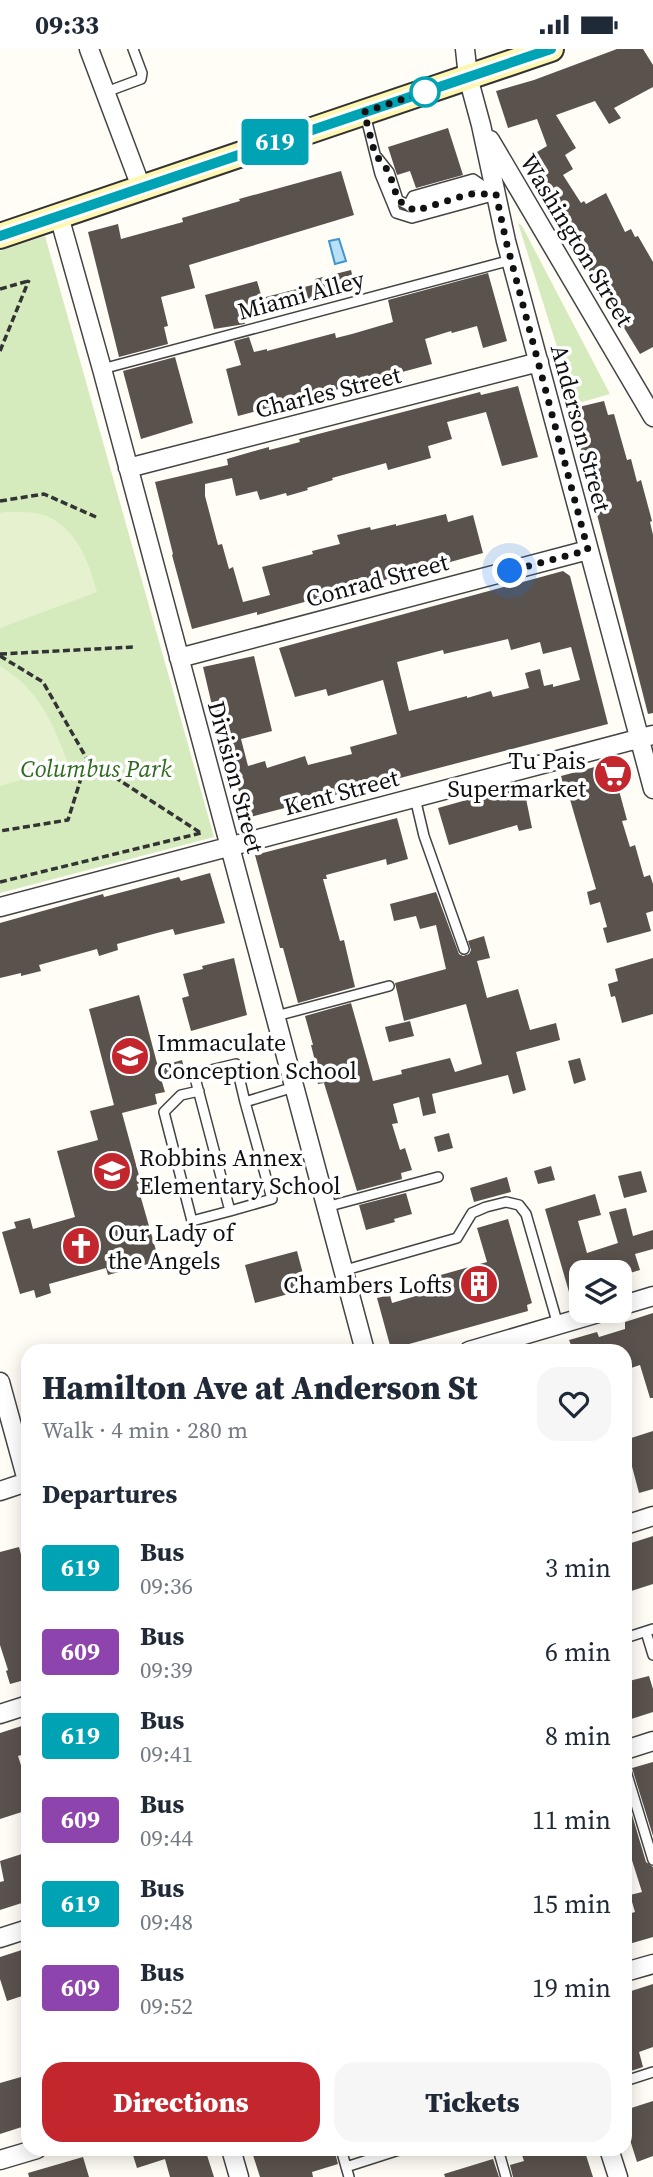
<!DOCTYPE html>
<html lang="en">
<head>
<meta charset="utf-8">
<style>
	:root { --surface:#fff; --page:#f6f6f7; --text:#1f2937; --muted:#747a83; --accent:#c4262e }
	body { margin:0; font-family:"Source Serif 4",serif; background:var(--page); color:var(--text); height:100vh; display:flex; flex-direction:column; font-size:26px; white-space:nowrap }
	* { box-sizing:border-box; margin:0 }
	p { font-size:23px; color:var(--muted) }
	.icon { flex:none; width:38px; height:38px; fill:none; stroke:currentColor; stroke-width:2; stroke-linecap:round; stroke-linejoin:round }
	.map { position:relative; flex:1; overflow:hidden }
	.side { position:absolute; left:21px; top:1295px; width:611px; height:812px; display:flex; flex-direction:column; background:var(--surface); border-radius:21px; box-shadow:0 4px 18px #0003 }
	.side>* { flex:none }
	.badge { padding:0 14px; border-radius:5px; font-size:24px; line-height:46px }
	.controls { position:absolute; left:569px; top:1211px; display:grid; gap:14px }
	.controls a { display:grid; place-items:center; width:63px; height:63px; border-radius:14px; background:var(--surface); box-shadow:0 4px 18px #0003; font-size:35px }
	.you { position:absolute; width:35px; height:35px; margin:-18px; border:5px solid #fff; border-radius:50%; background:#1a73e8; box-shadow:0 0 0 10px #1a73e833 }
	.map>.badge { position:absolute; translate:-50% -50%; box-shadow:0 0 0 4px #fff }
	h2 { padding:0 21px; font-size:26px; line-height:63px }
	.round { display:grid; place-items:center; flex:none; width:74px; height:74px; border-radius:21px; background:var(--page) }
	.overview { display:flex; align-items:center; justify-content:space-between; height:119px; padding:0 21px }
	h1 { font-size:33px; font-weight:800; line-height:52px }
	.cta { display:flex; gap:14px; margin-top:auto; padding:14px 21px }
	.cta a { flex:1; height:80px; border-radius:21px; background:var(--accent); color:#fff; font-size:28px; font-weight:800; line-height:80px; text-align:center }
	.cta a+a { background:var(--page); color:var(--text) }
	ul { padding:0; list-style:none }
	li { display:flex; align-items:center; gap:21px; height:84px; padding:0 21px }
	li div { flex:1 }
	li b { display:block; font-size:26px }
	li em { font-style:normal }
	li .badge { min-width:77px; font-weight:700; text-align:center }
	.status { display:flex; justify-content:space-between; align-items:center; height:49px; padding:0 35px; background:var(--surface); direction:ltr }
	.status svg { height:19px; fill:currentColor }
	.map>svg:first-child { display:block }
	.green { fill:#d5ebbd }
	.pitch { fill:#e6f2cf }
	.water { fill:#b9e0f7; stroke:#3f96cf; stroke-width:2 }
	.building { fill:#5a524d; fill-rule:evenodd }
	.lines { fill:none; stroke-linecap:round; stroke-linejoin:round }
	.service-casing { stroke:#444; stroke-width:12 }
	.minor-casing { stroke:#444; stroke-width:21 }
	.secondary-casing { stroke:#333; stroke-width:28 }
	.path { stroke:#333; stroke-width:3.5; stroke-dasharray:7 3.5; stroke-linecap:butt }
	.service { stroke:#fff; stroke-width:9 }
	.minor { stroke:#fff; stroke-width:18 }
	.secondary { stroke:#fff6b0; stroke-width:24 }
	.line-casing { stroke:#fff; stroke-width:16 }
	.line { stroke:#00a3b4; stroke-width:10 }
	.walk { stroke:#111; stroke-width:7; stroke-dasharray:0 12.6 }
	.stop-dot { fill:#fff; stroke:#00a3b4; stroke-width:3.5 }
	.labels { text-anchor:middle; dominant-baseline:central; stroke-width:7; stroke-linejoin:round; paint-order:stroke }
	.street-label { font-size:24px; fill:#111; stroke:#fff }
	.poi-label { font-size:24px; fill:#111; stroke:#fff; text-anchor:start }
	.park-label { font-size:24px; font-style:italic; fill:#2f6b1f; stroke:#fff }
</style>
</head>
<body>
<div class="status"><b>09:33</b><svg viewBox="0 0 49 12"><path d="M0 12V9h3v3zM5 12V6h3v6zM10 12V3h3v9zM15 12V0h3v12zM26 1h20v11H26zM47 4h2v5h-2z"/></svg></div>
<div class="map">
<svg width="653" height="2128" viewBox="0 0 653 2128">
	<rect width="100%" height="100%" fill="#fffdf5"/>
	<path class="green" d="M518,174L522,177L610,345L575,355Z
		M45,187L214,788L0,844V202Z"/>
	<path class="pitch" d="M4,463C18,463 34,462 47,467C78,481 89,514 97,543L0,579V464Z
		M0,617C39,640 54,676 69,717L0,737Z"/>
	<path class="water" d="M339,190L346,212L335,215L329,192Z"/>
	<path class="building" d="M617,0H643L653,16V38L614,59L621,69L609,75L595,52L556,66L576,99L565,106L573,120L563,126L581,154L584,152L586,155L606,144L625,183L631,180L635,188L638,187L653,213V298L640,305L580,207L565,175L527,109L547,97L537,70L508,79L496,42L534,31Z
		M448,79L463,126L416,139L410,122L397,126L388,98Z
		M341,122L354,166L189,216L195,239L161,248L168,277L164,278L168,295L119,308L88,183L118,175L121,190L183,173L182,169L240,152L239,150Z
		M351,221L355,238L266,263V266L244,272L245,275L214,280L205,246L257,232L262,249L316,235L315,230Z
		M488,224L507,292L483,299L477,277L452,284L451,282L425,290L432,315L238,367L226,320L241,316L234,292L249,288L254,303L267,300V302L335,284L336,289L352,285L393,273L388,251Z
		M175,308L193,374L141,390L123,322Z
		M518,337L538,408L502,417L486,363L447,373L452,390L428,397L431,409L388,421L386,414L332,429L333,431L307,439L308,441L287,447L286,444L260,451L257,442L236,447L232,429L205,435V447L218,496L222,495L229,520L233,518L243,553L270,546L262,518L313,505L312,502L340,495L337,486L370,478L371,481L396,475V477L446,465L448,473L473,466L483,504L257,566V563L192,580L172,506L173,505L155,433L228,416L227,410L258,401L269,398V401L285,397L300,393L299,390L480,343L481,346Z
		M604,352L608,366L614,365L627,411L631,410L637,433L641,431L652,472L650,473L653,486V664L648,665L570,360Z
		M563,522L570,527L608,675L246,769L226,694L221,695L203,618L254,607L272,682L241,690L248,717L265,712L267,719L305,707L308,716L352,705L350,698L397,685L383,631L328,647L326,640L295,648L279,599ZM508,590L511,601L540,593L543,605L571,598L580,631L553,638V635L544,637L540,620L525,624L529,639L493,648L491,642L467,649V647L409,662L397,613L443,601L444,605Z
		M617,712L623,732L617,734L627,771L622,772L630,798L635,796L644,828L650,826L653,835V862L646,864L651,882L607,894L603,879L607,878L600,853L590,856L587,843L596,840L569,747L566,748L561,727Z
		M523,735L532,779L519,782L517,776L449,796L438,759Z
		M397,769L408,810L387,816L386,810L326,826L327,830H323L340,892L344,891L355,938L298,954L283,899H280L255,806Z
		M210,824L225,874L175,886L173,880L157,884L117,895L118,901L99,907L97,900L39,916L41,922L21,927V924L0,929V874L103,845L104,848L179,828L181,832Z
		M436,843L459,905L463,907L469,905L471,901L468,892L484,887L490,909L477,912L487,949L518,940L530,981L556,974L560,991L516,1003L526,1041L513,1045L508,1026L432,1045L436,1064L423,1067L419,1048L393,1055L398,1074L392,1075L400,1101L405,1099L412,1121L401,1124L402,1130L357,1142L324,1034L318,1035L312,1013L315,1012L311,996H313L305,967L351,954L373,1032L402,1025L401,1021L450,1009L455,1023L482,1015L466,955L404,972L395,934L446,920L436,876L420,880L416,867L394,872L390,855Z
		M234,909L247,966L191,982L182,949L189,947L183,925L203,920L202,917Z
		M653,909V965L622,974L615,947L611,948L608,935L618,932L615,920Z
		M139,946L158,1018L182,1011L186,1027L162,1033L165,1043L155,1045L157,1055L122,1064L141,1134L137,1135L159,1212L108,1226L106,1219L49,1235L51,1244L36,1249L34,1241L20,1245L2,1183L16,1179L14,1173L30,1169L33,1180L75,1168L57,1102L98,1091L90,1062L114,1056L89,960Z
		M410,972L414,987L389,993L385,978Z
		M580,1009L586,1031L574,1035L568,1012Z
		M449,1084L453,1099L438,1103L434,1088Z
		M551,1117L555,1131L538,1135L534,1122Z
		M641,1122L647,1143L624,1149L618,1127Z
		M507,1128L511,1143L474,1153L470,1139Z
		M406,1144L412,1165L394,1170L395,1173L366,1181L359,1156Z
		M595,1145L601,1166L578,1172L587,1204L618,1194L609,1163L626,1159L633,1187L653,1181V1200L635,1205L640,1221L620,1227V1223H581V1239L569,1243L545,1160Z
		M508,1170L532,1254L527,1256L528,1262L391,1300L377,1249L390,1246L392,1254L433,1242L430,1229L487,1213L477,1179Z
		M297,1202L307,1240L255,1254L245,1216Z
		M653,1264V1349H650L640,1316L625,1321V1302H564L563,1299L571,1296L569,1291L597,1283L599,1288L625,1280V1273Z
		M653,1382V1440L639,1444L625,1391Z
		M653,1487V1535L625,1544V1496Z
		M19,1498L28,1532V1630L10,1635L6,1622L8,1621L0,1596V1503Z
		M649,1627L653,1640V1663L625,1672V1633Z
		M28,1675V1704L18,1707L28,1738V1761L0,1770V1684Z
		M653,1713V1787L632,1719Z
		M625,1742L646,1813L653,1818V1888L629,1895L625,1881V1866L635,1863L630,1846L642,1843L625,1789Z
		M28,1803V1852L0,1861V1833L4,1832L0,1812Z
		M28,1899V1945L7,1952L0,1930V1908Z
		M653,1935V1998L639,2003L643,2018L625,2024V1944Z
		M28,2026V2076L0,2085V2034Z
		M653,2052V2107L637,2113L625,2075V2061Z
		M131,2100H205L214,2128H170L165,2110L137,2119Z
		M251,2100H334L338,2115L312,2123L313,2128H260Z
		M520,2100H584L593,2128H513L510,2116L524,2112Z
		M83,2108L89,2128H29L28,2124Z
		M493,2110L499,2128H445L444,2125Z"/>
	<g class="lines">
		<defs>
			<path id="service" d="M106,43L141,30L142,24L133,0
				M365,65L380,125L396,164L412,169L496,146
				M377,108L389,123L398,151L408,156L475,136L482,139
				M473,130L496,146H469L415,162L408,156L413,147Z
				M102,320L511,211
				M415,749L424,787L464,900
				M276,967L389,937
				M199,1042L181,1046L164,1063L192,1172L230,1162
				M245,1053L236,1015L194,1025L230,1162L272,1150L245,1053L294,1038
				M326,1158L438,1128
				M342,1222L457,1189L472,1164L486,1158L506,1153L519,1156L526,1165L558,1276
				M646,1583L653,1606
				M625,1589L653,1580
				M625,1719L653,1811
				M625,2032L653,2023
				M341,2100L349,2128
				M498,2100L506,2128
				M346,2118L402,2100"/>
			<path id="minor" d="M89,0L141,138
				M465,0L468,28L481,76L506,192L653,740
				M490,91L653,368
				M59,167L102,320L365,1302
				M128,419L539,313
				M179,609L588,501
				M0,858L653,686
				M620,1257L653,1247
				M469,1302L605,1262
				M0,1333L28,1435
				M0,1442L27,1433
				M625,1476L653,1467
				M0,1665L28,1656
				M625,1701L653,1692
				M0,1889L28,1880
				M625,1923L653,1915
				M231,2100L239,2128
				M609,2100L618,2128
				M0,2111L37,2100"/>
			<path id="secondary" d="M0,187L551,0"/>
		</defs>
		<use href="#service" class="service-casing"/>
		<use href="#minor" class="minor-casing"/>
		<use href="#secondary" class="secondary-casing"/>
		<path class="path" d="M0,240L28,232
			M0,302L29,231
			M0,452L44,445L96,468
			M0,605L133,598
			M0,607L43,633L87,710L68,771L0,782
			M88,711L201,784
			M0,833L201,784"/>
		<use href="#service" class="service"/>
		<use href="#minor" class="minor"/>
		<use href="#secondary" class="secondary"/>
	</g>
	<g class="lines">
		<defs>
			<path id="line" d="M0,187L551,0"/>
		</defs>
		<use href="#line" class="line-casing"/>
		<use href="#line" class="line"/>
		<path class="walk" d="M425,43L364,63L375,105L389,123L398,151L415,162L469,145H496L506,192L588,501L510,522"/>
	</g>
	<defs>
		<symbol id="supermarket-disc" viewBox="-11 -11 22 22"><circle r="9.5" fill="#c4262e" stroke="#fff"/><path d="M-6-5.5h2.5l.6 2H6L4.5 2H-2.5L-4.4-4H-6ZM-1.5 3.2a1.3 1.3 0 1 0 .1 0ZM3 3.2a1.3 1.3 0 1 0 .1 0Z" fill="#fff"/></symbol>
		<symbol id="school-disc" viewBox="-11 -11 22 22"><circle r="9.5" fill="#c4262e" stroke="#fff"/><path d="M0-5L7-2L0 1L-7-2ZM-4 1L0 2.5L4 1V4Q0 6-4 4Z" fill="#fff"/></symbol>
		<symbol id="church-disc" viewBox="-11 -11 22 22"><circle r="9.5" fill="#c4262e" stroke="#fff"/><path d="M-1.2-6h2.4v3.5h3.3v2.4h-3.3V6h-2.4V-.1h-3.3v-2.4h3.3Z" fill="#fff"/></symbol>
		<symbol id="building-disc" viewBox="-11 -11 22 22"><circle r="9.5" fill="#c4262e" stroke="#fff"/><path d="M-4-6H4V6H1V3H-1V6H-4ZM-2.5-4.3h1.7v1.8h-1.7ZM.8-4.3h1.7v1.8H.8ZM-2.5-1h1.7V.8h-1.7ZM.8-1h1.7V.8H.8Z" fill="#fff"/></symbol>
	</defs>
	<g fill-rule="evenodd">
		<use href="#supermarket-disc" x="591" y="703" width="44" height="44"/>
		<use href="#school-disc" x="108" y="985" width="44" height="44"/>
		<use href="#school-disc" x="90" y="1100" width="44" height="44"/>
		<use href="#church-disc" x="59" y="1175" width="44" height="44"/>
		<use href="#building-disc" x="457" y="1213" width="44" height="44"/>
	</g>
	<circle class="stop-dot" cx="425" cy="43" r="14"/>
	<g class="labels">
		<g class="street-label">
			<text transform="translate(577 191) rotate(59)">Washington Street</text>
			<text transform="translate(301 246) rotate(-15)">Miami Alley</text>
			<text transform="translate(328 343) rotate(-14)">Charles Street</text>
			<text transform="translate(581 379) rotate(75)">Anderson Street</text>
			<text transform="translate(377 531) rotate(-15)">Conrad Street</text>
			<text transform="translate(236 728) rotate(75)">Division Street</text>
			<text transform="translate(341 743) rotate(-15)">Kent Street</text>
		</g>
		<g class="poi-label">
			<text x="586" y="711" text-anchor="end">Tu Pais<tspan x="586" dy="28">Supermarket</tspan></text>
			<text x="157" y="993">Immaculate<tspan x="157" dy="28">Conception School</tspan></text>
			<text x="139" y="1108">Robbins Annex<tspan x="139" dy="28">Elementary School</tspan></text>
			<text x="108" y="1183">Our Lady of<tspan x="108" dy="28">the Angels</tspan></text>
			<text x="452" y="1235" text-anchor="end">Chambers Lofts</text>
		</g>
		<g class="park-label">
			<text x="96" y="719">Columbus Park</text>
		</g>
	</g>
</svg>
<div class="controls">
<a><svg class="icon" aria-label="layers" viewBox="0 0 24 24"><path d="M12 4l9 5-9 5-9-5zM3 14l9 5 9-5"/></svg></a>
</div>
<div class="you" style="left:510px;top:522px"></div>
<b class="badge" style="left:275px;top:93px;background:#00a3b4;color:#fff">619</b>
<section class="side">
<div class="overview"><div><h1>Hamilton Ave at Anderson St</h1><p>Walk · 4 min · 280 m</p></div><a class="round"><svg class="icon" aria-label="heart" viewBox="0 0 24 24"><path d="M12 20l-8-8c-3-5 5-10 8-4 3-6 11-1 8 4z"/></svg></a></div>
<h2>Departures</h2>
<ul>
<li><span class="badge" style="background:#00a3b4;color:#fff">619</span><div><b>Bus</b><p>09:36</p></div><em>3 min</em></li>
<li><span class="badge" style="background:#8e44ad;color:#fff">609</span><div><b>Bus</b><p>09:39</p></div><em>6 min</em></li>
<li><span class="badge" style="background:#00a3b4;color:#fff">619</span><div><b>Bus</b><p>09:41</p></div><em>8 min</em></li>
<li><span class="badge" style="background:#8e44ad;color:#fff">609</span><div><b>Bus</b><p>09:44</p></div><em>11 min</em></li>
<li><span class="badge" style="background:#00a3b4;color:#fff">619</span><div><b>Bus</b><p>09:48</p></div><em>15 min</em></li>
<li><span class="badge" style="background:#8e44ad;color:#fff">609</span><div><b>Bus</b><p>09:52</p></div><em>19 min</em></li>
</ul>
<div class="cta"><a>Directions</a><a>Tickets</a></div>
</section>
</div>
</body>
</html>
